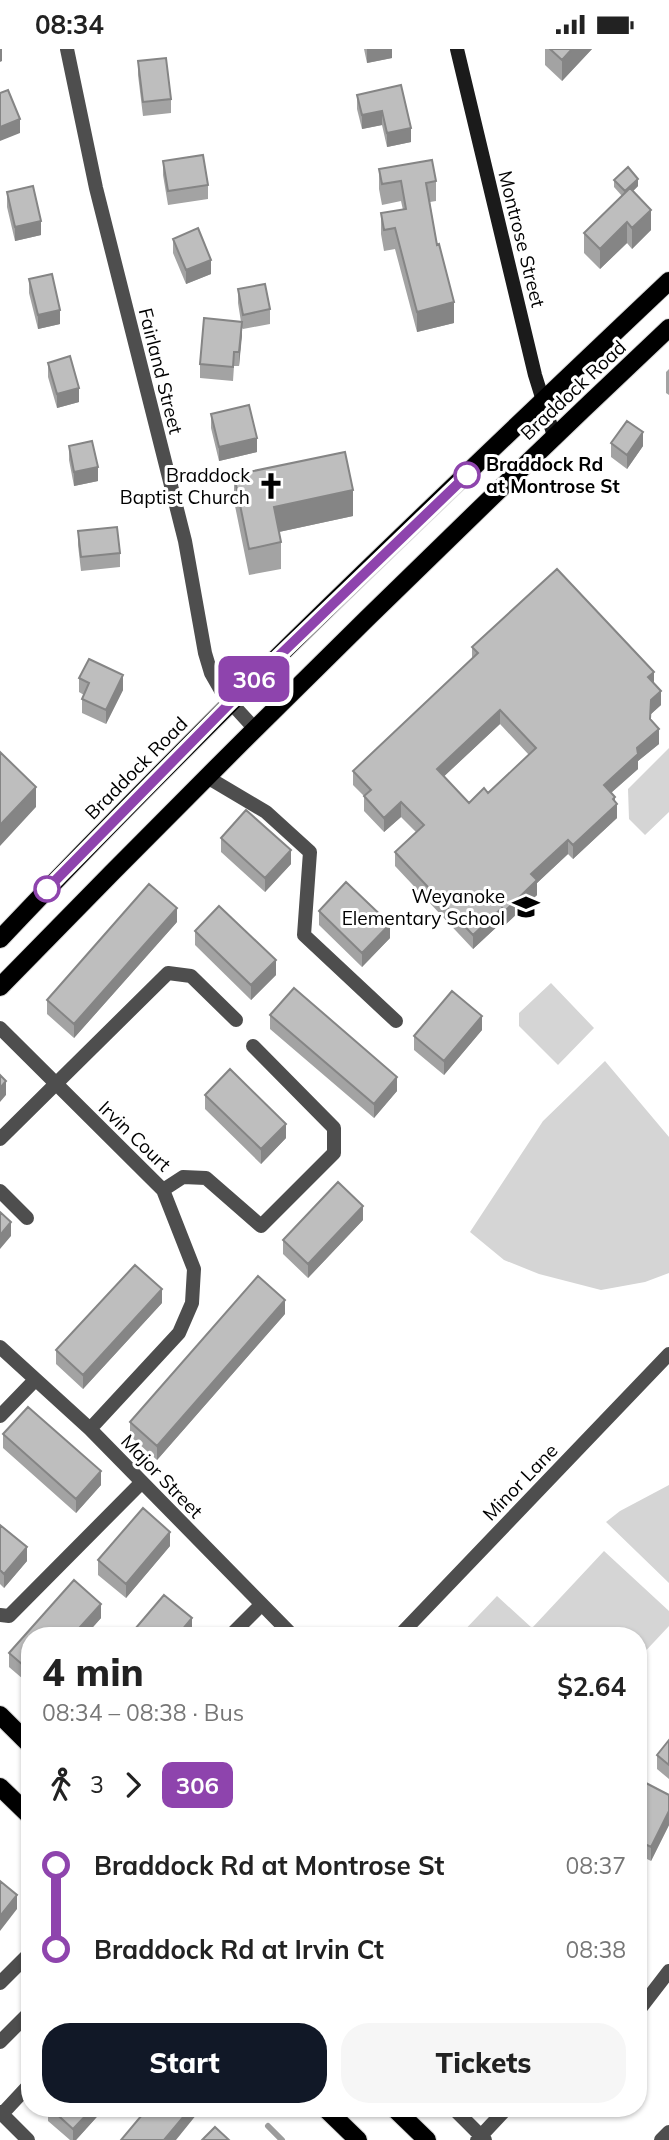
<!DOCTYPE html>
<html lang="en">
<head>
<meta charset="utf-8">
<style>
	:root { --surface:#fff; --page:#f6f6f6; --text:#222; --muted:#767676; --accent:#111827 }
	body { margin:0; font-family:Mulish,sans-serif; background:var(--page); color:var(--text); height:100vh; display:flex; flex-direction:column; font-size:26px; white-space:nowrap }
	* { box-sizing:border-box; margin:0 }
	p { font-size:23px; color:var(--muted) }
	.icon { flex:none; width:38px; height:38px; fill:none; stroke:currentColor; stroke-width:2; stroke-linecap:round; stroke-linejoin:round }
	.map { position:relative; flex:1; overflow:hidden }
	.sheet { position:absolute; left:21px; top:1578px; width:626px; height:490px; display:flex; flex-direction:column; background:var(--surface); border-radius:28px; box-shadow:0 2px 5px #0004 }
	.sheet>* { flex:none }
	.badge { padding:0 14px; border-radius:10px; font-size:24px; line-height:46px }
	.map>.badge { position:absolute; translate:-50% -50%; box-shadow:0 0 0 4px #fff }
	.legs { display:flex; align-items:center; gap:10px; height:77px; padding:0 21px; font-size:23px }
	.legs p { margin-inline-start:auto }
	.head { display:flex; align-items:center; justify-content:space-between; height:119px; padding:0 21px }
	h1 { font-size:38px; font-weight:800; line-height:52px }
	.cta { display:flex; gap:14px; margin-top:auto; padding:14px 21px }
	.cta a { flex:1; height:80px; border-radius:28px; background:var(--accent); color:#fff; font-size:28px; font-weight:800; line-height:80px; text-align:center }
	.cta a+a { background:var(--page); color:var(--text) }
	ul { padding:0 21px; list-style:none }
	li { display:flex; align-items:center; gap:24px; height:84px; font-size:26px }
	li i { display:grid; place-items:center; width:10px; height:100%; margin:0 9px; background:currentColor }
	li i::after { content:''; width:18px; height:18px; margin:-9px; border:5px solid; border-radius:50%; background:var(--surface) }
	li p { margin-inline-start:auto }
	li:first-child i { background:linear-gradient(#0000 50%,currentColor 0) }
	li:last-child i { background:linear-gradient(currentColor 50%,#0000 0) }
	.status { display:flex; justify-content:space-between; align-items:center; height:49px; padding:0 35px; background:var(--surface); direction:ltr }
	.status svg { height:19px; fill:currentColor }
	.map>svg:first-child { display:block }
	.green { fill:#d5d5d5 }
	.lines { fill:none; stroke-linecap:round; stroke-linejoin:round }
	.stream { stroke:#9c9c9c; stroke-width:6 }
	.primary-casing { stroke:#dbdbdb; stroke-width:20 }
	.street { stroke:#4e4e4e; stroke-width:14 }
	.secondary { stroke:#1b1b1b; stroke-width:14 }
	.primary { stroke:#000; stroke-width:18 }
	.wall { fill:#a3a3a3; fill-rule:evenodd }
	.shaded-wall { fill:#858585 }
	.building { fill:#bebebe; stroke:#858585; stroke-width:2; fill-rule:evenodd }
	.line-1-casing { stroke:#fff; stroke-width:16 }
	.line-1 { stroke:#8e44ad; stroke-width:10 }
	.stop-1-dot { fill:#fff; stroke:#8e44ad; stroke-width:3.5 }
	.labels { text-anchor:middle; dominant-baseline:central; stroke-width:6; stroke-linejoin:round; paint-order:stroke }
	.street-label { font-size:19px; fill:#000; stroke:#fff }
	.stop-label { font-size:19px; font-weight:bold; fill:#000; stroke:#fff; text-anchor:start }
	.poi-label { font-size:19px; fill:#000; stroke:#fff; text-anchor:end }
</style>
</head>
<body>
<div class="status"><b>08:34</b><svg viewBox="0 0 49 12"><path d="M0 12V9h3v3zM5 12V6h3v6zM10 12V3h3v9zM15 12V0h3v12zM26 1h20v11H26zM47 4h2v5h-2z"/></svg></div>
<div class="map">
<svg width="669" height="2091" viewBox="0 0 669 2091">
	<rect width="100%" height="100%" fill="#fff"/>
	<path class="green" d="M669,699V763L645,786L629,770L628,740Z
		M551,934L594,979L558,1016L519,977V964Z
		M605,1012L669,1088V1224L645,1233L601,1241L539,1225L504,1211L470,1183L543,1072Z
		M669,1436V1534L606,1473L620,1462Z
		M604,1502L669,1562V1577L639,1609V1587H459L497,1547L532,1579Z"/>
	<g class="lines">
		<path class="stream" d="M268,2077L282,2091"/>
		<defs>
			<path id="primary" d="M0,890C215,663 442,447 669,232
				M0,938C218,714 441,494 669,279
				M0,1666L30,1696
				M0,1738L30,1767
				M326,2060L358,2091
				M395,2060L427,2091"/>
		</defs>
		<use href="#primary" class="primary-casing"/>
		<path class="street" d="M67,0L96,139L185,492L205,604L211,624L223,645L255,680
			M207,728L266,763L310,803L304,886L396,972
			M0,979L163,1141L194,1220L192,1254L179,1284L90,1380
			M0,1090L168,924L191,927L236,971
			M163,1141L183,1128L206,1129L261,1177L334,1104V1079L253,997
			M0,1142L27,1169
			M0,1298L90,1380L293,1587
			M0,1367L35,1331
			M0,1566L9,1567L141,1434
			M230,1587L261,1556
			M399,1587L669,1305
			M0,1934L30,1904
			M639,1961L669,1922
			M0,1993L30,1963
			M454,2060L485,2091
			M0,2063L28,2091
			M2,2065L30,2035
			M477,2091L506,2060
			M661,2091L669,2083"/>
		<path class="secondary" d="M457,0L535,326L554,387"/>
		<use href="#primary" class="primary"/>
	</g>
	<path class="wall" d="M364,0H392V9L367,14Z
		M545,0H592L562,32L545,16Z
		M138,12L171,50V64L143,67L138,26Z
		M401,36L411,93L387,98L382,76L362,80L357,60V46Z
		M163,112L208,136V150L168,156L163,126Z
		M379,120L436,132V152L430,153L437,196L454,274L417,283L395,200L384,202L381,185V164L403,161L401,152L382,156L379,140Z
		M614,131L638,137L633,142L651,181L632,200L627,194L600,220L584,204V184L622,147L614,138Z
		M7,143L41,186L15,192L7,158Z
		M173,190L211,225L186,235L173,204Z
		M29,230L60,275L38,280L29,244Z
		M238,240L270,260V275L243,280L242,279L239,317H234L233,332L200,329V315L241,273L238,254Z
		M48,314L79,353L57,359L48,328Z
		M669,320V346L666,344V323Z
		M211,365L257,403L219,412L211,379Z
		M611,394L643,397L627,420L611,408Z
		M69,397L98,432L74,437L69,411Z
		M234,426L353,467L279,483L281,493V520L249,526L234,452Z
		M78,482L120,504V518L81,522L78,496Z
		M472,598L654,635L661,656L651,665L650,671L659,695L638,712V720L611,744L615,752L617,769L573,810L568,805L537,834V846L505,876L502,873L473,900L395,817V803L416,783L401,768L384,783L364,762V747L353,736V722L472,610ZM500,675L529,706L488,744L469,754L444,727Z
		M79,629L123,641L106,675L82,664V650L84,646L79,643Z
		M221,789L291,815L265,843L221,803Z
		M319,862L390,889L362,918L319,876Z
		M177,873L74,989L47,965V951Z
		M195,882L276,926L251,951L195,896Z
		M270,966L397,1042L374,1069L270,980Z
		M482,981L444,1026L414,1001V987Z
		M205,1046L286,1089L261,1115L205,1060Z
		M363,1171L308,1229L283,1205V1191Z
		M162,1254L83,1340L56,1315V1301Z
		M285,1265L157,1411L130,1387V1373Z
		M3,1385L101,1436L76,1464L3,1399Z
		M0,1476L27,1512L4,1539L0,1535Z
		M170,1497L126,1549L98,1526V1511Z
		M74,1531L101,1555V1569L85,1587H30V1636L9,1618V1604Z
		M669,1691V1730L657,1720V1706Z
		M639,1744L669,1746V1776L651,1812L645,1809L639,1822Z
		M48,2060H104L76,2091H70L48,2072Z"/>
	<path class="shaded-wall" d="M0,0H2V12L0,13Z
		M367,0H392V9L367,14Z
		M572,0H592L562,32V11Z
		M382,62V76L362,80V66Z
		M20,70V84L0,92V78Z
		M411,79V93L387,98V84Z
		M638,130V137L625,150V142Z
		M651,161V181L632,200V179Z
		M41,172V186L15,192V178Z
		M627,173V194L600,220V200Z
		M211,211V225L186,235V221Z
		M454,253V274L417,283V263Z
		M60,261V275L38,280V266Z
		M242,273V287L239,317V303Z
		M79,339V353L57,359V345Z
		M643,383V397L627,420V406Z
		M257,389V403L219,412V398Z
		M98,418V432L74,437V423Z
		M353,441V467L274,484V458Z
		M654,623V637L648,628Z
		M123,626V641L106,675V661Z
		M661,642V656L651,665L650,684L651,651Z
		M500,661V675L437,734V720Z
		M659,680V695L638,712V720L604,750V736L637,699Z
		M36,738V758L0,797V776Z
		M615,748V757L617,755V769L573,810V796Z
		M401,753V768L384,783V769Z
		M568,791V805L537,834V846L505,876V862L531,825Z
		M291,801V815L265,843V829Z
		M177,859V873L74,989V975Z
		M502,859V873L473,900V886Z
		M390,875V889L362,918V904Z
		M276,911V926L251,951V936Z
		M482,967V981L444,1026V1012Z
		M397,1028V1042L374,1069V1055Z
		M6,1032V1046L0,1053V1039Z
		M286,1075V1089L261,1115V1100Z
		M363,1157V1171L308,1229V1215Z
		M11,1173V1187L0,1200V1186Z
		M162,1240V1254L83,1340V1326Z
		M285,1251V1265L157,1411V1397Z
		M101,1422V1436L76,1464V1450Z
		M170,1483V1497L126,1549V1535Z
		M27,1498V1512L4,1539V1525Z
		M101,1555V1569L85,1587H72Z
		M192,1569V1583L189,1587H177Z
		M669,1762V1776L651,1812V1798Z
		M645,1795V1809L639,1822V1808Z
		M17,1846V1860L0,1882V1867Z
		M92,2060H104L76,2091H73V2080Z
		M190,2060H197V2065L176,2091H164Z"/>
	<path class="building" d="M550,0H572L562,11Z
		M166,9L171,50L143,53L138,12Z
		M401,36L411,79L387,84L382,62L362,66L357,46Z
		M8,41L20,70L0,78V44Z
		M203,106L208,136L168,142L163,112Z
		M432,111L436,132L426,134L437,196L439,195L454,253L417,263L395,179L384,181L381,164L406,160L401,132L382,135L379,120Z
		M628,118L638,130L625,142L614,131Z
		M33,137L41,172L15,178L7,143Z
		M630,139L651,161L632,179L627,173L600,200L584,184Z
		M198,179L211,211L186,221L173,190Z
		M52,225L60,261L38,266L29,230Z
		M265,235L270,260L243,266L238,240Z
		M204,269L242,273L239,303H234L233,318L200,315Z
		M70,307L79,339L57,345L48,314Z
		M249,356L257,389L219,398L211,365Z
		M627,372L643,383L627,406L611,394Z
		M92,392L98,418L74,423L69,397Z
		M345,403L353,441L274,458L281,493L249,500L234,426Z
		M117,478L120,504L81,508L78,482Z
		M557,520L654,623L648,628L661,642L651,651L650,670L659,680L637,699L638,705L604,736L615,748L613,750L617,755L573,796L568,791L531,825L537,831L505,862L502,859L473,886L395,803L424,776L401,753L384,769L364,747L371,741L353,722L478,604L472,598ZM500,661L536,699L488,744L484,739L469,754L437,720Z
		M89,610L123,626L106,661L82,650L89,634L79,629Z
		M0,703L36,738L0,776Z
		M246,761L291,801L265,829L221,789Z
		M346,833L390,875L362,904L319,862Z
		M149,835L177,859L74,975L47,951Z
		M219,857L276,911L251,936L195,882Z
		M294,939L397,1028L374,1055L270,966Z
		M452,942L482,967L444,1012L414,987Z
		M230,1020L286,1075L261,1100L205,1046Z
		M0,1026L6,1032L0,1039Z
		M338,1133L363,1157L308,1215L283,1191Z
		M0,1163L11,1173L0,1186Z
		M135,1216L162,1240L83,1326L56,1301Z
		M258,1227L285,1251L157,1397L130,1373Z
		M28,1358L101,1422L76,1450L3,1385Z
		M143,1459L170,1483L126,1535L98,1511Z
		M0,1476L27,1498L4,1525L0,1521Z
		M74,1531L101,1555L72,1587H30V1622L9,1604Z
		M164,1546L192,1569L177,1587H129Z
		M669,1691V1716L657,1706Z
		M644,1733L669,1746V1762L651,1798L645,1795L639,1808V1744Z
		M0,1832L17,1846L0,1867Z
		M51,2060H92L73,2080Z
		M147,2060H190L164,2091H121Z
		M215,2078L229,2091H202Z"/>
	<g class="lines">
		<defs>
			<path id="line-1" d="M47,840L230,654L467,426"/>
		</defs>
		<use href="#line-1" class="line-1-casing"/>
		<use href="#line-1" class="line-1"/>
	</g>
	<defs>
		<symbol id="church-bare" viewBox="-9 -9 18 18"><path d="M-1.2-6h2.4v3.5h3.3v2.4h-3.3V6h-2.4V-.1h-3.3v-2.4h3.3Z" fill="#000" stroke="#fff" stroke-width="2.5" paint-order="stroke"/></symbol>
		<symbol id="school-bare" viewBox="-9 -9 18 18"><path d="M0-5L7-2L0 1L-7-2ZM-4 1L0 2.5L4 1V4Q0 6-4 4Z" fill="#000" stroke="#fff" stroke-width="2.5" paint-order="stroke"/></symbol>
	</defs>
	<g fill-rule="evenodd">
		<use href="#church-bare" x="252" y="418" width="38" height="38"/>
		<use href="#school-bare" x="507" y="839" width="38" height="38"/>
	</g>
	<g class="stop-1-dot">
		<circle cx="467" cy="426" r="12"/>
		<circle cx="47" cy="840" r="12"/>
	</g>
	<g class="labels">
		<g class="street-label">
			<text transform="translate(522 190) rotate(76)">Montrose Street</text>
			<text transform="translate(161 322) rotate(76)">Fairland Street</text>
			<text transform="translate(573 341) rotate(-43)">Braddock Road</text>
			<text transform="translate(136 719) rotate(-45)">Braddock Road</text>
			<text transform="translate(135 1087) rotate(44)">Irvin Court</text>
			<text transform="translate(162 1427) rotate(46)">Major Street</text>
			<text transform="translate(520 1433) rotate(-46)">Minor Lane</text>
		</g>
		<g class="stop-label">
			<text x="486" y="415">Braddock Rd<tspan x="486" dy="22">at Montrose St</tspan></text>
		</g>
		<g class="poi-label">
			<text x="250" y="426">Braddock<tspan x="250" dy="22">Baptist Church</tspan></text>
			<text x="505" y="847">Weyanoke<tspan x="505" dy="22">Elementary School</tspan></text>
		</g>
	</g>
</svg>
<b class="badge" style="left:254px;top:630px;background:#8e44ad;color:#fff">306</b>
<section class="sheet">
<div class="head"><div><h1>4 min</h1><p>08:34 – 08:38 · Bus</p></div><b>$2.64</b></div>
<div class="legs"><svg class="icon" aria-label="walk" viewBox="0 0 24 24"><circle cx="13" cy="4" r="2"/><path d="M13 8l-2 6 4 7M11 14l-3 7M7 12l3-4h3l4 4"/></svg>3<svg class="icon" aria-label="forward" viewBox="0 0 24 24"><path d="M9 5l7 7-7 7"/></svg><b class="badge" style="background:#8e44ad;color:#fff">306</b></div>
<ul>
<li><i style="color:#8e44ad"></i><b>Braddock Rd at Montrose St</b><p>08:37</p></li>
<li><i style="color:#8e44ad"></i><b>Braddock Rd at Irvin Ct</b><p>08:38</p></li>
</ul>
<div class="cta"><a>Start</a><a>Tickets</a></div>
</section>
</div>
</body>
</html>
